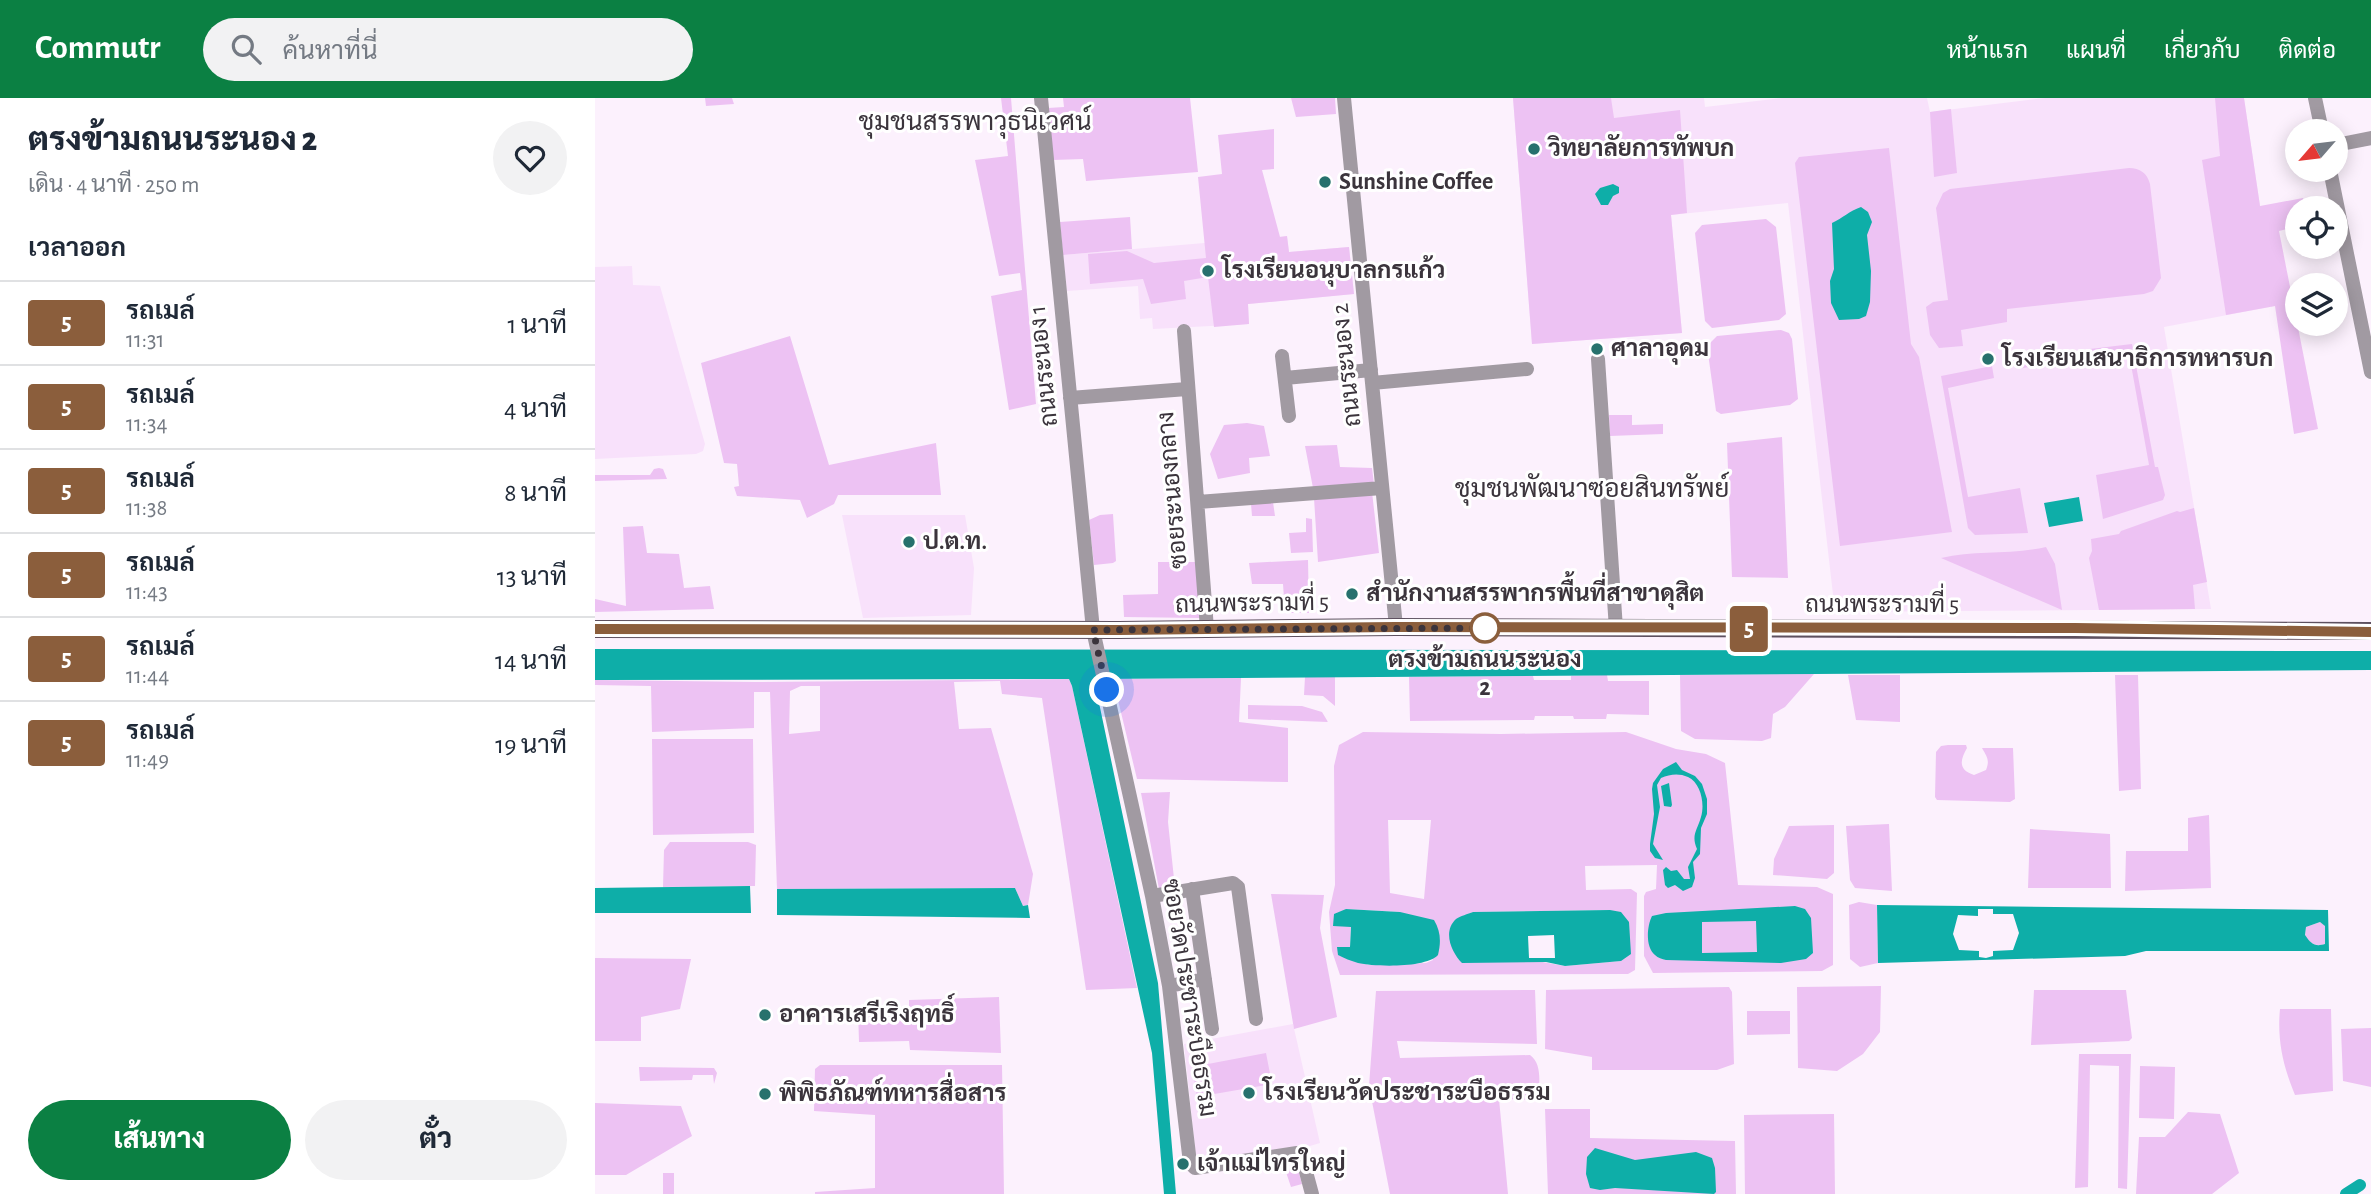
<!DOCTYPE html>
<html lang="th">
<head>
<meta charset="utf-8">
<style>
	:root { --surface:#fff; --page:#f2f2f3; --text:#1f2937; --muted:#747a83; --line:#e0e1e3; --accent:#0b8043 }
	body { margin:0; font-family:"Alegreya Sans",Sarabun,sans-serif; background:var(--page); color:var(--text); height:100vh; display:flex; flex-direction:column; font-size:26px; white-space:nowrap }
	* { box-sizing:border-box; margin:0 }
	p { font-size:23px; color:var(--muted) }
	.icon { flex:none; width:38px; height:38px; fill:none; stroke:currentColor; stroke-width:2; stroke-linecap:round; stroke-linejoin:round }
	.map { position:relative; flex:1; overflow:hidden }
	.side { display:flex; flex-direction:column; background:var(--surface); width:595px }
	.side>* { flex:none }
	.badge { padding:0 14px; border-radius:5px; font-size:24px; line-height:46px }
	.needle { width:46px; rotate:242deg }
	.fabs { position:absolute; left:1690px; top:21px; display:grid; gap:14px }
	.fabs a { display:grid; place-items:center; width:63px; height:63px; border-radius:50%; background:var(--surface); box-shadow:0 4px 18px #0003; font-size:35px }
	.you { position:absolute; width:35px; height:35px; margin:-18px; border:5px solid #fff; border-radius:50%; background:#1a73e8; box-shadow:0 0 0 10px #1a73e833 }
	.map>.badge { position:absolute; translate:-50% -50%; box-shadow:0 0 0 4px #fff }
	h2 { padding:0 28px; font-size:26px; line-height:63px }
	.round { display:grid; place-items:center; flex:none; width:74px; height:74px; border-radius:37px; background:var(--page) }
	.overview { display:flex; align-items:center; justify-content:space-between; height:119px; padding:0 28px }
	h1 { font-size:33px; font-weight:800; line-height:52px }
	.cta { display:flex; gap:14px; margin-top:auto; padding:14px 28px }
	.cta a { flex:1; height:80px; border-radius:42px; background:var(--accent); color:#fff; font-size:28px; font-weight:800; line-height:80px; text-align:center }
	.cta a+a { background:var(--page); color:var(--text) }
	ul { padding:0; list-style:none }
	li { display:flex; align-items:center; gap:21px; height:84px; padding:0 28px; border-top:2px solid var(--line) }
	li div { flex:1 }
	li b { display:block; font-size:26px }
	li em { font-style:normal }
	li .badge { min-width:77px; font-weight:700; text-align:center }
	header { display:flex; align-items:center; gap:42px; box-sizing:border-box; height:98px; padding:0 35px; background:var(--accent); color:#fff }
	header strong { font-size:33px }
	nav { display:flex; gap:38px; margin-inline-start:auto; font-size:24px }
	.search { width:490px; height:63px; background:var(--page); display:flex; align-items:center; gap:18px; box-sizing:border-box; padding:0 24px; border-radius:38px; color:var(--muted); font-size:26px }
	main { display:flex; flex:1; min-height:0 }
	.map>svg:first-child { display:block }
	.built { fill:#f8e1fb }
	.green { fill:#edc2f3; fill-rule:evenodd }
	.water { fill:#0eaea8; fill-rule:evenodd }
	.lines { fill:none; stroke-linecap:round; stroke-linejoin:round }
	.canal { stroke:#0eaea8; stroke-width:12 }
	.minor { stroke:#a19aa2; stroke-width:14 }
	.major { stroke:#5d505f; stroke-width:18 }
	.line-casing { stroke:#fff; stroke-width:16 }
	.line { stroke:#8b5e3c; stroke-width:10 }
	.walk { stroke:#3b343c; stroke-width:7; stroke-dasharray:0 12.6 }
	.poi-dot { fill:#27716d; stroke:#fff; stroke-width:2.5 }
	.stop-dot { fill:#fff; stroke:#8b5e3c; stroke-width:3.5 }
	.labels { text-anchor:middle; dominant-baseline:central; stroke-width:6; stroke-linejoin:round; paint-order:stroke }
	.poi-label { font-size:24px; font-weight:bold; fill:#3b343c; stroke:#fff; text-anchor:start }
	.street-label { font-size:24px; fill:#3b343c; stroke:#fff }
	.stop-label { font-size:24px; font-weight:bold; fill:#3b343c; stroke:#fff }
	.neighbourhood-label { font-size:26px; fill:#3b343c; stroke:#fff }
</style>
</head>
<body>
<header>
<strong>Commutr</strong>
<div class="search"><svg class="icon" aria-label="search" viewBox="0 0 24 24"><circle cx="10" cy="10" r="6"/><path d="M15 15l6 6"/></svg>ค้นหาที่นี่</div>
<nav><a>หน้าแรก</a><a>แผนที่</a><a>เกี่ยวกับ</a><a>ติดต่อ</a></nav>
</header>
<main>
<section class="side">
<div class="overview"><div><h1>ตรงข้ามถนนระนอง 2</h1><p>เดิน · 4 นาที · 250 m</p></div><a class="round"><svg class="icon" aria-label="heart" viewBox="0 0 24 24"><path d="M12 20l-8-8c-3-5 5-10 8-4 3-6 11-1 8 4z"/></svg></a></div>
<h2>เวลาออก</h2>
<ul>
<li><span class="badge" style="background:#8b5e3c;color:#fff">5</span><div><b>รถเมล์</b><p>11:31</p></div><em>1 นาที</em></li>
<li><span class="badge" style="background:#8b5e3c;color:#fff">5</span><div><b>รถเมล์</b><p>11:34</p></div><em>4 นาที</em></li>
<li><span class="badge" style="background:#8b5e3c;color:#fff">5</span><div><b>รถเมล์</b><p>11:38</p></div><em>8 นาที</em></li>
<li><span class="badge" style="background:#8b5e3c;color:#fff">5</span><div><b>รถเมล์</b><p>11:43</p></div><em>13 นาที</em></li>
<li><span class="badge" style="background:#8b5e3c;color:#fff">5</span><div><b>รถเมล์</b><p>11:44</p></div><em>14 นาที</em></li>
<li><span class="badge" style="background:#8b5e3c;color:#fff">5</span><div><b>รถเมล์</b><p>11:49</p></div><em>19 นาที</em></li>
</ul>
<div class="cta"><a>เส้นทาง</a><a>ตั๋ว</a></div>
</section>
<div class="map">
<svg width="1776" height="1096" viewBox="0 0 1776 1096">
	<rect width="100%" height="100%" fill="#fcf1fd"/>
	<path class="built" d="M918,0H1109L1110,9L1187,0H1332L1335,14L1450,0H1649L1680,208L1569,229L1616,511L1240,514L1193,105L1076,117L1087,235L937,246Z
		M692,138L694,154L754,149L759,196L653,206L654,226L558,231L557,220L545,221L543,188L472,193L468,157Z
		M37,168L38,187L65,188L110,346L108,353L101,356L0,361V169Z
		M247,417H370L379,470L376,517L268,520Z
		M698,926L725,1045L708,1050L607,1065L601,1058L589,946Z"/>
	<path class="green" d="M110,0H137L139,6L111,8Z
		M406,0H416L441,306L414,312L396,198L427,192L425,175L404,178L380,62L413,58Z
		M468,0H595L603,74L491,83L488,61L458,62L453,10L469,9Z
		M696,0H740L741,16L701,19Z
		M918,0H1016L1019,20L1085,12L1092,115L1076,117L1087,235L937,246Z
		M1620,0H1649L1665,108L1708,100L1711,110H1703V128L1684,133L1723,331L1699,336L1680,208L1631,217L1607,62L1625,58Z
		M1356,11L1362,75L1339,79L1335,14Z
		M679,31V71L667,72L685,139L692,138L694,154L754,149L759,196L653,206L654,226L619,229L613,179L589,183L591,201L556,206L548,181L495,186L493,156L532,153L559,165L611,160L603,79L627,76L623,37Z
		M1294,50L1316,246L1324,259L1357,434L1245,448L1200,65L1204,59Z
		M1534,70C1545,70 1552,75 1555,86L1566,180L1558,193L1549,196L1412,211V224L1366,232L1368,248L1344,250L1335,237L1331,209L1338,204L1353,202L1341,110L1348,95L1355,91Z
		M535,119L537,151L468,157L465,124Z
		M1171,121L1181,129L1191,216L1184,222L1117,230L1110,223L1100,135L1107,127Z
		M1186,232L1194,235L1197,241L1203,301L1195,307L1126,316L1121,313L1112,248L1122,238Z
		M195,238L234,367L341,345L346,397H243L239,406L212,420L205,402L142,398L139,389L144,388L142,366L129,365L106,265Z
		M1537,246L1560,369H1563L1570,397L1568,402L1508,421L1501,377L1554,367L1535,261L1480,268L1478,253Z
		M1462,249L1465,263L1423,271L1420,255Z
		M1397,268L1399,280L1353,290L1373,399L1425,390L1433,435L1380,437L1373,430L1346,278Z
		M1014,317H1037V327L1068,326V336L1015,338Z
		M652,325L669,328L675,358L654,360L655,375L623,381L615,356L629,327Z
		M1187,339L1193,480L1137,479L1132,345Z
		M742,347L745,369L777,370L779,386L718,390L710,348Z
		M64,370L68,371L72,381L0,383V377H55L59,371Z
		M777,394L784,455L723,464L719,400Z
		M678,404L680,418H657L656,406Z
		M1599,410L1612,484L1598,487L1600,511L1504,512L1494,460L1497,453L1496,441L1524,436L1526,433L1582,413L1585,414Z
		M518,416L521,463L518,465L499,467L494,422L505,417Z
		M711,420L717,421L718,454L696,455L694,435L711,434Z
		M48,428L52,455L84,456L89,490L115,488L119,511L0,514V501L31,508L28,429Z
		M1451,449L1460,466L1467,512L1346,460C1380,452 1416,457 1451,449Z
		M713,462L714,515H690L688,486H657L654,465Z
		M563,464H603L605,520L529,519L528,497L563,496Z
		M1219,576L1190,609L1178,616L1176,640L1167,643L1100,641L1086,633L1085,577Z
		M1012,577L1013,583H1054V617L1012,616L1011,621H979L978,618H940L939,622L815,623L814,579L938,578L939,582H976V578Z
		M1253,577H1305V624L1261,622Z
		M1520,577H1543L1546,691L1524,693Z
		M710,579H740V608L728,598L709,597Z
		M646,580L644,624L693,630V684L542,681L518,581Z
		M474,581L477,588L542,890L491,892L447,600L407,596L405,583L359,584L364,631L396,630L438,776L433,807L428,808L420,790L182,791L175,594H159V630L57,634L56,588L0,587V582L160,584ZM206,588H225V633L194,636L195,593Z
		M653,607L707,608L727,614L733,624L653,621Z
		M768,634L906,636L1031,634L1081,651L1111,656L1130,665L1143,787L1222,789L1238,796V867L1227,873L1058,875L1049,858V798L1051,794L1061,791L1062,767L990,768L991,792L1036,791L1042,795L1040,872L1033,876L745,877L737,853L734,814L740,787L739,668L744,647ZM793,722H836L829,801L795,795ZM751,811L805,814L838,862L831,865L773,867L743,849H755L756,828L738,827ZM1015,812L1026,863L970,868L856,848L862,821L878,814Z
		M57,641H158L159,735L58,737Z
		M1353,647H1371L1372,650C1365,662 1363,672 1379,677L1391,672C1395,662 1392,659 1387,650H1418L1420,701L1415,704L1342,702L1340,699L1341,654L1346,648Z
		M575,694L573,724L580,790L564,791L546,695Z
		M1614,717L1616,790L1530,793L1531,753H1593V720Z
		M1294,726L1297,793L1260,790L1255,782L1251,728Z
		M1239,727V775L1232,781L1178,777L1179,761L1194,728Z
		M1435,731L1515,736L1516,790H1433Z
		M75,744H153L161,747L160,788L68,789L69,752Z
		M676,796L729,797L725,830L742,919L699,931Z
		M1264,804L1282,807L1283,865L1265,869L1255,861L1254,807Z
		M1725,824L1731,828L1730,846C1720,849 1716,846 1710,838L1711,829Z
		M0,860L96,861L85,911L46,919V943H0Z
		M1286,888L1285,934L1268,956L1242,973L1203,970L1202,889Z
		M1134,889L1137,894L1139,966L1122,972H997V959L950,951L951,892Z
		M940,892L942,946L802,943L805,960L935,957C948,966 944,988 943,1002L904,1001L913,1096H795L774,988L781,893Z
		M1439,892H1531L1537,940L1534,943L1436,947Z
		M404,899L406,955L315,952L314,943L264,944L263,912L314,911V902Z
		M1685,911H1736L1738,993L1700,997C1688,968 1682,942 1685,911Z
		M1152,913H1195V936L1152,937Z
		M1776,930V989L1748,983L1746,931Z
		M671,955L677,986L602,999L597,969Z
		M1484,956H1536L1532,1091L1523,1090L1524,968L1495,967L1493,1089L1480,1090Z
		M225,967H407L409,1096H220V1094L280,1090V1017L219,1013L220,971Z
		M1545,968L1580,969L1579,1021L1544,1020Z
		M44,969L119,970L122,975L119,986L118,977H98L97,982L45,983Z
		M0,1005L86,1008L97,1038L31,1077H0Z
		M950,1011H995V1040L1140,1043L1141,1096H953Z
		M1593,1014L1625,1016L1644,1075L1617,1096H1541L1544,1039H1570Z
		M1239,1016L1240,1096H1150L1149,1017Z
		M702,1068L707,1086L696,1089L690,1071Z
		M68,1075H79V1096H68Z"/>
	<path class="water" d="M1018,86L1024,89V95L1018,98L1013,107H1006L1000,96L1005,90Z
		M1266,109L1273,114L1277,124L1272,137L1276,173L1275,204L1271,218L1264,221L1244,222L1236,205L1235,183L1239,171L1237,125C1248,120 1254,113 1266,109Z
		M1484,399L1488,423L1454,429L1449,405Z
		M0,551L1776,553V572L499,581L563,885L581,1096H569L557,955L477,588L474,581L0,582Z
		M1081,664L1087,672L1100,678L1107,686L1112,701V716L1106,730L1105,756L1098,764L1100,780L1097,789L1088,793L1080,787L1073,790L1070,787L1068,772L1071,769L1076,773L1082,772L1089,781H1095L1093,769L1102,751C1096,737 1102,733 1106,719C1110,706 1106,685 1093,679C1084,675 1075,676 1066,680L1062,687L1065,709L1058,746L1068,762L1060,760L1055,753V746L1059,716L1057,691L1058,685L1068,671Z
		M1074,685L1077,707L1076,709L1069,708L1066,688Z
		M155,788L156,815H0V790Z
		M420,790L428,808L433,807L435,820L182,817V791Z
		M1282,807L1733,812L1734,853H1551L1530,858L1283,865ZM1383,811H1398V816H1418L1424,835L1418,852L1398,853V858L1391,860L1384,859V853L1364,852L1358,836L1363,817L1383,818ZM1725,824L1730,828V846C1720,849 1716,846 1710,837L1711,829Z
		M1200,808L1210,811L1216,820L1218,855L1211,861L1186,865L1071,862C1067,861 1063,860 1060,857C1050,849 1052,828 1057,818L1071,815ZM1161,823L1162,854L1107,855V824Z
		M751,811L805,814L839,822C846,834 846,844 843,857C831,870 781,869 763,865C756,863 749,860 743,857L742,849H755L756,829L738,828L739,816Z
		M1015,812L1026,814L1034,824L1036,856L1026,863L970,868L951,864L867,865C857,855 847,834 861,821C865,818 873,816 878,814ZM959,837L960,860H934L933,838Z
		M1000,1050L1040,1062L1101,1054L1117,1060L1120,1070L1121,1094L1119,1096L1020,1090L1005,1092L995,1090L991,1076L992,1059Z"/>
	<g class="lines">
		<path class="canal" d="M1751,1096L1765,1087"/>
		<path class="minor" d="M446,0L498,532L557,798L574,888L595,1065L600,1070L702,1055L707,1059L717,1096
			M749,0L801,529
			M1720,0L1727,33
			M1741,47L1776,40
			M1735,72L1776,274
			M589,233L612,531
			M687,258L694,318
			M1003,261L1021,531
			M690,280L776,272
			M777,285L932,271
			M475,300L592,291
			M603,404L787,390
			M597,791L617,931
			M557,798L638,785L643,789L661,921
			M574,888L610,881"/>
		<path class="major" d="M0,531L524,532L801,529L1776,533"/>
	</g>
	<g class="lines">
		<defs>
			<path id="line" d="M0,531L524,532L801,529L1480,530L1776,534"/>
		</defs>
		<use href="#line" class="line-casing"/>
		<use href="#line" class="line"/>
		<path class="walk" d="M512,592L498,532L890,530"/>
	</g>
	<g class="poi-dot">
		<circle cx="939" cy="51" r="7"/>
		<circle cx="730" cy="84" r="7"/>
		<circle cx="613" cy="173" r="7"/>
		<circle cx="1002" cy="251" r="7"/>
		<circle cx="1393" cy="261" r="7"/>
		<circle cx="314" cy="444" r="7"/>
		<circle cx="757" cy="496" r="7"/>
		<circle cx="170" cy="917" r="7"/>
		<circle cx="654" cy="995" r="7"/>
		<circle cx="170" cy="996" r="7"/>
		<circle cx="588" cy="1066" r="7"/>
	</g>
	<circle class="stop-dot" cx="890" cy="530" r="14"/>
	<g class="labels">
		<g class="poi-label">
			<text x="953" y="51">วิทยาลัยการทัพบก</text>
			<text x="744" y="84">Sunshine Coffee</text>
			<text x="627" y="173">โรงเรียนอนุบาลกรแก้ว</text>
			<text x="1016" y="251">ศาลาอุดม</text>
			<text x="1407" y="261">โรงเรียนเสนาธิการทหารบก</text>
			<text x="328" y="444">ป.ต.ท.</text>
			<text x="771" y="496">สำนักงานสรรพากรพื้นที่สาขาดุสิต</text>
			<text x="184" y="917">อาคารเสรีเริงฤทธิ์</text>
			<text x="668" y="995">โรงเรียนวัดประชาระบือธรรม</text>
			<text x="184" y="996">พิพิธภัณฑ์ทหารสื่อสาร</text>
			<text x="602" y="1066">เจ้าแม่ไทรใหญ่</text>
		</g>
		<g class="street-label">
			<text transform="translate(752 267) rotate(-96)">ถนนระนอง 2</text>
			<text transform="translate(449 268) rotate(-96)">ถนนระนอง 1</text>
			<text transform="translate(578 392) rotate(-95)">ซอยระนองกลาง</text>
			<text transform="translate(657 506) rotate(-1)">ถนนพระรามที่ 5</text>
			<text x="1287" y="507">ถนนพระรามที่ 5</text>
			<text transform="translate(594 900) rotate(81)">ซอยวัดประชาระบือธรรม</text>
		</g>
		<g class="stop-label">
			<text x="890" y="562">ตรงข้ามถนนระนอง<tspan x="890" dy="28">2</tspan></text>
		</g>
		<g class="neighbourhood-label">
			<text x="380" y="24">ชุมชนสรรพาวุธนิเวศน์</text>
			<text x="997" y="391">ชุมชนพัฒนาซอยสินทรัพย์</text>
		</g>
	</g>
</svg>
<div class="fabs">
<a><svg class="needle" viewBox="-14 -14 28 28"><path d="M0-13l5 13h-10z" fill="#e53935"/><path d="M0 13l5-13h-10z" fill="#747a83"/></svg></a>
<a><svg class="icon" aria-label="locate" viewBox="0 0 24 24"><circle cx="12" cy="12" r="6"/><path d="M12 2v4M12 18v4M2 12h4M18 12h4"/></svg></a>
<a><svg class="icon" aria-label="layers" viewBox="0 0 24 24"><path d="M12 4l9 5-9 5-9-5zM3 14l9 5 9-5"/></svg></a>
</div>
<div class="you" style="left:512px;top:592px"></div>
<b class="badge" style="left:1154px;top:531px;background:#8b5e3c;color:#fff">5</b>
</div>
</main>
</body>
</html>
